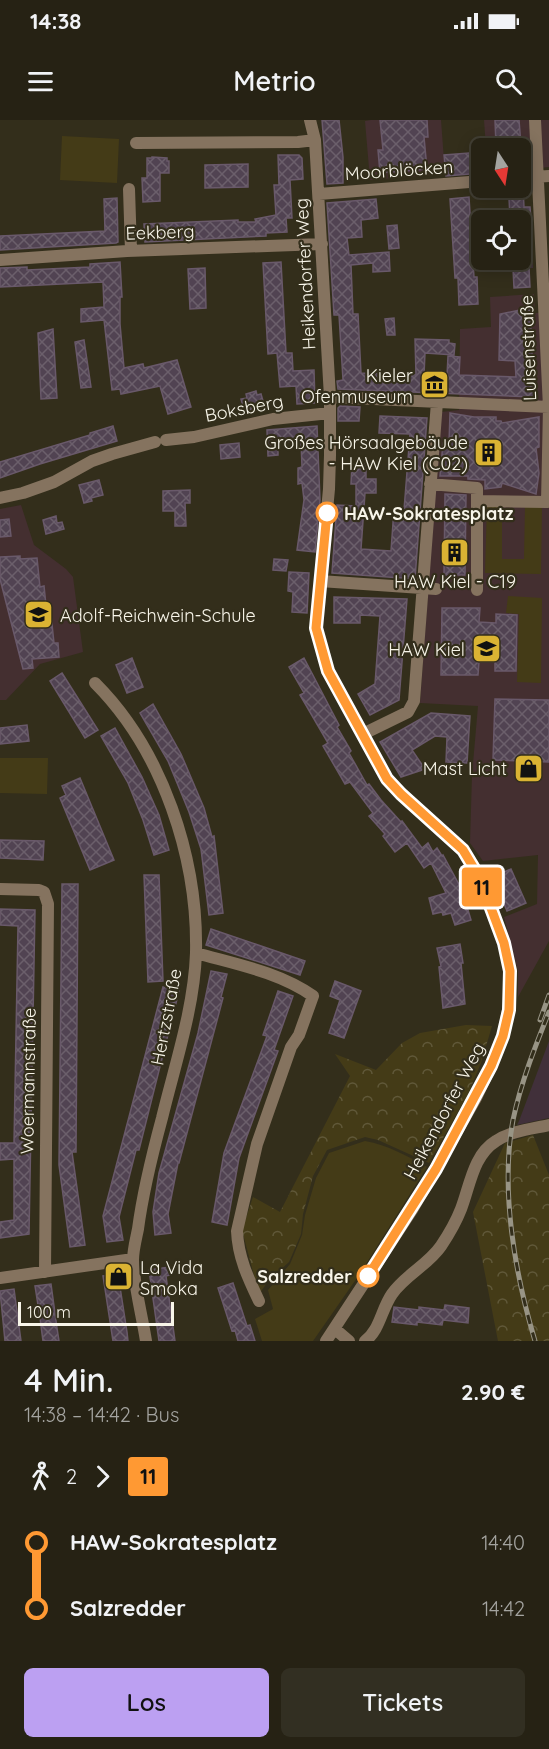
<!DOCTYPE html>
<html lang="de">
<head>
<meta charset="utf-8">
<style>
	:root { --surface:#262214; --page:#322f22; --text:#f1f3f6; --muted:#a4a4a0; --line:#423f34; --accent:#bca0f2 }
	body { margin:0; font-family:Quicksand,sans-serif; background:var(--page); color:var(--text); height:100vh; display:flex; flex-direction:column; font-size:22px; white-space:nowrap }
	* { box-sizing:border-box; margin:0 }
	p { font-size:20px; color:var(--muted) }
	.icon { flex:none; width:33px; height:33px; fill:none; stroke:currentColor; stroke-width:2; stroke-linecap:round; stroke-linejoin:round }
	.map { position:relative; height:1221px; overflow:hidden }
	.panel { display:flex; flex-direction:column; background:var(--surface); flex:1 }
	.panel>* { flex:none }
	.badge { padding:0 12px; border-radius:4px; font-size:21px; line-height:39px }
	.needle { width:39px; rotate:168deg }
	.fabs { position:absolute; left:471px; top:18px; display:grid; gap:12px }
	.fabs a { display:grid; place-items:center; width:60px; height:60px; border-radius:9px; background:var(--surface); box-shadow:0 3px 15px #0003,0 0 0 2px var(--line); font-size:30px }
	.scale { position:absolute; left:18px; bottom:15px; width:156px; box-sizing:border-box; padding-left:6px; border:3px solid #f8f5e9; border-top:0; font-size:16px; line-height:21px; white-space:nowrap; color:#f8f5e9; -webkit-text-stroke:4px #332e1b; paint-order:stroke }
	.map>.badge { position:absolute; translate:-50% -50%; box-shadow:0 0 0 3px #fff }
	.legs { display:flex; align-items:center; gap:9px; height:66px; padding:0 24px; font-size:20px }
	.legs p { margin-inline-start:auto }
	.summary { display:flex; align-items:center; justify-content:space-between; height:102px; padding:0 24px }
	h1 { font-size:33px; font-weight:600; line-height:45px }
	.cta { display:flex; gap:12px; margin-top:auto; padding:12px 24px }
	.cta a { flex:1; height:69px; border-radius:9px; background:var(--accent); color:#111; font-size:24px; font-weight:600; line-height:69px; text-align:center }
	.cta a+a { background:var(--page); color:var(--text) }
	ul { padding:0 24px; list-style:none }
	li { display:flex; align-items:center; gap:21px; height:66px; font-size:22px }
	li i { display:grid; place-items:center; width:9px; height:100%; margin:0 8px; background:currentColor }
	li i::after { content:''; width:15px; height:15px; margin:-8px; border:4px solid; border-radius:50%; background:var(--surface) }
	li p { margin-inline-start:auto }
	li:first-child i { background:linear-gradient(#0000 50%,currentColor 0) }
	li:last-child i { background:linear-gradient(currentColor 50%,#0000 0) }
	.status { display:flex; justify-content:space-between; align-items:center; height:42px; padding:0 30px; background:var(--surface); direction:ltr }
	.status svg { height:16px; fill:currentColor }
	header { display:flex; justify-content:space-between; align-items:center; height:78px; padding:0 24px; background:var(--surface); font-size:27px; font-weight:600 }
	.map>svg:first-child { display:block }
	.industrial { fill:#41303a }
	.education { fill:#442f30 }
	.forest { fill:url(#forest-crowns) }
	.green { fill:#443b17 }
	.building { fill:url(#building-cross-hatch); stroke:#69596a; stroke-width:1.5 }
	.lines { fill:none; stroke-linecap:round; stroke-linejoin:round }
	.street { stroke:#85735f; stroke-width:12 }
	.rail-casing { stroke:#989485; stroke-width:5 }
	.rail { stroke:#332e1b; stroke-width:3; stroke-dasharray:9; stroke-linecap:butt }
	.line-1-casing { stroke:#fff; stroke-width:14 }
	.line-1 { stroke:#f93; stroke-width:9 }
	.stop-1-dot { fill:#fff; stroke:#f93; stroke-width:3 }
	.labels { text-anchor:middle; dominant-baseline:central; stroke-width:4.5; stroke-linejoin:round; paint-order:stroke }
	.street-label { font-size:18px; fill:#f8f5e9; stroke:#332e1b }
	.poi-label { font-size:18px; fill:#f8f5e9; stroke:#332e1b; text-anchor:end }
	.stop-label { font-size:18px; font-weight:bold; fill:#f8f5e9; stroke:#332e1b; text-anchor:start }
</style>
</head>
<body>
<div class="status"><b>14:38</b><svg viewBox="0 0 49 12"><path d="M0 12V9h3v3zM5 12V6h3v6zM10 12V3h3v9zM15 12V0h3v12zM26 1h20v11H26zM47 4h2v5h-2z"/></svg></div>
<header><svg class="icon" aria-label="menu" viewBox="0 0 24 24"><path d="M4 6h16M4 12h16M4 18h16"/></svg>Metrio<svg class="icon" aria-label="search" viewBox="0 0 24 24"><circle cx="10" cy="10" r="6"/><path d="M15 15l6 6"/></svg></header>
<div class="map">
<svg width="549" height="1221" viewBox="0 0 549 1221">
	<defs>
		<pattern id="forest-crowns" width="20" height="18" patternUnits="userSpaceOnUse" patternTransform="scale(1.5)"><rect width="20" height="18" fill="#443b17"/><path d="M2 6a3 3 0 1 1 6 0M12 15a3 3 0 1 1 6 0" fill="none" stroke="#605839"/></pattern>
		<pattern id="building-cross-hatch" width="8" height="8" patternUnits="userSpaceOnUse" patternTransform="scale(1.5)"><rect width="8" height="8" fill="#514352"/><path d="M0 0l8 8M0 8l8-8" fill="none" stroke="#6b5f6b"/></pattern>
	</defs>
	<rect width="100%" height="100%" fill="#332e1b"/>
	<path class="industrial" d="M531,100L533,148L491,150L490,140H520L521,101Z
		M549,921V998L517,1005L519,1001Z"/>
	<path class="education" d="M371,0H441L445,54L370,60L365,1Z
		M484,0H549V47L521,50L520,28H486Z
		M534,174L535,193H549V821L518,877V851L504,797L537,784L538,735L483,741L470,723L472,655L478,586L420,583L441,292L459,290L460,209L491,207L490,177Z
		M21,385L34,425L66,449L73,457L83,532L40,544L6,580H0V389Z"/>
	<path class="forest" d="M466,905L492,906L481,943L468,974L429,1043L378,1020L365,1017L327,1030L313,1056L303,1094L301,1114L289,1142L269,1160L259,1174L242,1110L253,1077L280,1092L350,956L335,934L376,950L402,923L420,913Z
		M533,1015L549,1055V1221H498L473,1092L505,1023Z"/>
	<path class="green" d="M62,16L119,19L117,63L60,60Z
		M487,385L502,386V439H524L525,386L542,387L541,454L485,453Z
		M508,476L542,478L541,563L517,562L519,494L506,493Z
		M0,638H48L47,674L0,673Z
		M365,1021C388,1025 407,1036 427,1047L359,1155L313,1221H262L255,1199L273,1189L268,1170L290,1144L302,1115L305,1095L316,1058L329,1033Z"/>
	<path class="building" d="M322,0H339L343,37V63L327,64Z
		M380,0H427L428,17H424L427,49L380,53L378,30H383Z
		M495,0H519L521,25L496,26Z
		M482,32V53L446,56L444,35Z
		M278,35H299L302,38L303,59L290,60L292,98H286L287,112L266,113V116L145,122L144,104L238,100V102H256L255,99L276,95L274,65H279Z
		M152,37L167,38V41H169V53H160V81L143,82L142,58H147V38H152Z
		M248,44V67L205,68V45Z
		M520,67H523L524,87H530L531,100L510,99L509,78L496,79V69Z
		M469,77L474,157H477L478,184L459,185L458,158H455L450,79Z
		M117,78L118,122L116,123L0,130V116L105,111L104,79Z
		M376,79L378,98L361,100L362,117L347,118L349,135L389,132L390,151L373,152V143L351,145L353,194H358L361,253L416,255L415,219L449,220V223L455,224L454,235L425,233L424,255L447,256L448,236L460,237L459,255L516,257L515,241L499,240L500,194L530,188L534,277L338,269L337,261L343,260L339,195H334L327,83Z
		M397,105L399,128L389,129L387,106Z
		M120,142L122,177H120V204L124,248L143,244L144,248L177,240L191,287L168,294L160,266L121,274L120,269L112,270L104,200L81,202V189L104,187L103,162L0,167V148L27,147V150L90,147V144Z
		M281,142L286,233H292L293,251L314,250L315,283L297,284L296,266L280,267L277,233L268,234L263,143Z
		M205,148L206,188L190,189L188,149Z
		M529,148L530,167L514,168L513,149Z
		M394,198L395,215H387L385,199Z
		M53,209L57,278L41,279L38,213Z
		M84,220L91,267L81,268L75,222Z
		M256,271L257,275L261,274L265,288L245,293L241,279L247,278L246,274Z
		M340,286L360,287L359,301H338V288Z
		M450,293L474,297H496V301H501L502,303L539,297V327L536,328L539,353L536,374L502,363L501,367L485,369V360L468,359V356H440L443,323H449Z
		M380,296L427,298L415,459L332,453L337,385L356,386V364H351L352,344H366V359H376V373H365L361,429L391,431L394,389L404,390L410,314L379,313Z
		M113,306L117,321L40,344L0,358V342L90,315V313Z
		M317,306L320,380L315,432L297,430L304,380L302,363L298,364V348L302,347L301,321L278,322V335L268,336L267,310Z
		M239,323L240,337L221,339L220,325Z
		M99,360L103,375L91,378L92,381L84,383L79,365Z
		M190,370V383H185L186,406H175V391H163V371Z
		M445,374L466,375L465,455H444Z
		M56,396L57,403L62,402L64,409L46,414L43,400Z
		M9,399L11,416L0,417V400Z
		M20,436V439L37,438L40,467L44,466L47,495H51L54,523H58L59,537L32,539L33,548L23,549L0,459V437Z
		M274,439L288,440L286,451L273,450Z
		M289,452L309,453L307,493L292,492L293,472L288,471Z
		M334,477L407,479L399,580L370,595L358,574L375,564L380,496L360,495V503H334Z
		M442,488H480L479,502L496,503V494L517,495L516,551H495V542H479L478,555H441Z
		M132,538L143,567L127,573L116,545Z
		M304,538L339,605L337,607L351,631L349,633L367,665L369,664L381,680L401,702L402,701L422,728L428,723L433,732L437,728L442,736L443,735L462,770L471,800L455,805L451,793L443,795L442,792L433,794L429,778L446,773L431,743L424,748L407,723L395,732L383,716L385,714L369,696L373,693L350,662L345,664L323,626L328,623L300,575L304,573L289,547Z
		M62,553L98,610L85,618L50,561Z
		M495,579L549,580V642L493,640Z
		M153,584L181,634L204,688L212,717L214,716L223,793L209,795L201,729L189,692L168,641L140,593Z
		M431,593L470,596L467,643L446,642L447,617L435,616L412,630L425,649L401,657L380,622Z
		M27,605L29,621L0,624V608Z
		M115,608L142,657L159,695L169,730L154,735L143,700L128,663L101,616Z
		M80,658L114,740L90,750L60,678L66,675L62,666Z
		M0,720L44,721L43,740L0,738Z
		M511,749L526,783L507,791L493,757Z
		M144,755H159L163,861L148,862Z
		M62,764H78L76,1032H72L85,1125L70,1127L59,1045Z
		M0,789L35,790L29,1114L0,1118V1102L14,1100V1039L0,1040V1023H14L18,806L0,805Z
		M211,809L305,841L300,855L206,825Z
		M460,824L463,843H461L465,884L443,888L439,847L441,846L437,828Z
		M211,851L227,854L221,877L223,878L179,1043H178L168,1094L171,1113L155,1115L153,1092L159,1053L198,913Z
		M335,861L361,871L344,918L329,913L340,880L330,876Z
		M163,867L179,871L139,1030H136L119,1097L123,1120L107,1122L103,1096Z
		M278,871L293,876L274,930L278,931L239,1038L227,1105L212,1102L224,1033L267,916L263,915Z
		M169,1147L170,1155L166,1156L175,1221H159L149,1150Z
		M118,1154L127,1212L128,1221H113L103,1156Z
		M233,1163L247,1206L250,1205L255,1221H238L235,1210L232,1211L218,1168Z
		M51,1164L57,1208L59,1221H43L40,1198L35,1166Z
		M14,1169L21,1221H5L0,1171Z
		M445,1185L469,1188L468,1203L443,1200L442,1205L417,1202V1205L392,1202L394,1187L419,1190V1187L444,1190Z"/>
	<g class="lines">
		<path class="street" d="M310,0L315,20L330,277V335L329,369L316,508L328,551L387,659L401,674L463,730L475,750L502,816L510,851L509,885L503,916L491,946L476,978L412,1090L326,1221
			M136,23L298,22L315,20
			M520,58L549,56
			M129,69L131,131
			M319,74L482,61
			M0,140L127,131L322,124
			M330,277L549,287
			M166,320L194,317L273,299L330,293
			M430,364L477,368V381L547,382L549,287L535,0
			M0,378L23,373L54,362L92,341L112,334L155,322
			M320,461L436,469
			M477,470V381
			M95,563C163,631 198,738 196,833C194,889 175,944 162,998C152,1035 143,1071 138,1109C136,1119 133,1130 133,1140C134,1166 142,1195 146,1221
			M363,614L408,592L414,581L437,282
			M0,769L39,770L44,772L48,784L45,1152
			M196,833C235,844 279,852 313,876L299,915L291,927L257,1024L237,1111C238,1137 248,1158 259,1181
			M0,1158L133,1139
			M335,1209L349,1221
			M365,1221C380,1210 381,1190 392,1174C405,1155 428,1145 441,1126C449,1114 456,1102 461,1089C470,1066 473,1035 496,1021C511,1011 531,1009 549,1005"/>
		<defs>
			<path id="rail" d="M540,900L549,875
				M535,1221C515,1154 500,1070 513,1000C521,962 535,927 549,892"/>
		</defs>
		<use href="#rail" class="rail-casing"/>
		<use href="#rail" class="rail"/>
	</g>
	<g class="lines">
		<defs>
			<path id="line-1" d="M327,393L316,508L328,551L387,659L401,674L463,730L475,750L491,788L504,823L510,851L509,890L503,916L491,946L436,1049L368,1156"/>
		</defs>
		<use href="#line-1" class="line-1-casing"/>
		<use href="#line-1" class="line-1"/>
	</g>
	<defs>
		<symbol id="museum-square" viewBox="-11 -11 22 22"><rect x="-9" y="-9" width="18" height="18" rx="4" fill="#dab333" stroke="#332e1b"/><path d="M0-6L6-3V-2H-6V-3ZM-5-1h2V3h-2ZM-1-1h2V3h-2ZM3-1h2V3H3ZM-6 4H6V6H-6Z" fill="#111"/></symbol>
		<symbol id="building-square" viewBox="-11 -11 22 22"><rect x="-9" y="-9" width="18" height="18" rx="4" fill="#dab333" stroke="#332e1b"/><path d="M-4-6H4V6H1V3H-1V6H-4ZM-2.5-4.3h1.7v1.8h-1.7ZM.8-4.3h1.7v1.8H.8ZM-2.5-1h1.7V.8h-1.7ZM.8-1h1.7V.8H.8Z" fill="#111"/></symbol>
		<symbol id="school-square" viewBox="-11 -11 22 22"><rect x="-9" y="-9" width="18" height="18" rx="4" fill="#dab333" stroke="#332e1b"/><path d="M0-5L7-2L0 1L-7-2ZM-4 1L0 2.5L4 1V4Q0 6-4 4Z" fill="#111"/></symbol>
		<symbol id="university-square" viewBox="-11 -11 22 22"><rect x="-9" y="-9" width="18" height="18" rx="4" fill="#dab333" stroke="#332e1b"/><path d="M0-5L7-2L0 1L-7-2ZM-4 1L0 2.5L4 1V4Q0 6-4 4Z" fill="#111"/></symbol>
		<symbol id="shop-square" viewBox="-11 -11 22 22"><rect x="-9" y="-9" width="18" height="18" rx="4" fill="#dab333" stroke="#332e1b"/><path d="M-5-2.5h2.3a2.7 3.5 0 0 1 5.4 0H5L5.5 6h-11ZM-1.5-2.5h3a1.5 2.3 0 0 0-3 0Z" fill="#111"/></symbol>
	</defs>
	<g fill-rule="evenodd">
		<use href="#museum-square" x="418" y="248" width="33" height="33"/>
		<use href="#building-square" x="472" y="316" width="33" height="33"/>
		<use href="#building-square" x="438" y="416" width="33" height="33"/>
		<use href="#school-square" x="22" y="478" width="33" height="33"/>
		<use href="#university-square" x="470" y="512" width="33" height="33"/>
		<use href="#shop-square" x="512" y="632" width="33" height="33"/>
		<use href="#shop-square" x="102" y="1140" width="33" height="33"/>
	</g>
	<g class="stop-1-dot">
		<circle cx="327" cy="393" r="10"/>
		<circle cx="368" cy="1156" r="10"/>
	</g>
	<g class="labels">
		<g class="street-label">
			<text transform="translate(399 50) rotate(-4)">Moorblöcken</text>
			<text transform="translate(160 112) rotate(-2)">Eekberg</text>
			<text transform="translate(305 154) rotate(-93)">Heikendorfer Weg</text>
			<text transform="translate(528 228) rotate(-92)">Luisenstraße</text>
			<text transform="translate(244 288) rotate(-11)">Boksberg</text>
			<text transform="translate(166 897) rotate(-79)">Hertzstraße</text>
			<text transform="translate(28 961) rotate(-89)">Woermannstraße</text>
			<text transform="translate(444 991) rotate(-62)">Heikendorfer Weg</text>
		</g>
		<g class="poi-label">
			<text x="413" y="255">Kieler<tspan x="413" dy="21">Ofenmuseum</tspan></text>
			<text x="468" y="322">Großes Hörsaalgebäude<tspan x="468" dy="21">- HAW Kiel (C02)</tspan></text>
			<text x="455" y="461" text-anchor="middle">HAW Kiel - C19</text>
			<text x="60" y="495" text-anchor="start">Adolf-Reichwein-Schule</text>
			<text x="465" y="529">HAW Kiel</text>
			<text x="507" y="648">Mast Licht</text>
			<text x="140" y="1147" text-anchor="start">La Vida<tspan x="140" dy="21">Smoka</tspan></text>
		</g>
		<g class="stop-label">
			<text x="344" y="393">HAW-Sokratesplatz</text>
			<text x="352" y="1156" text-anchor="end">Salzredder</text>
		</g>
	</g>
</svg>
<div class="fabs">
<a><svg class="needle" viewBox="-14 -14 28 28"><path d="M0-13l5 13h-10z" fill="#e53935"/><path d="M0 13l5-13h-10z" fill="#a4a4a0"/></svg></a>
<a><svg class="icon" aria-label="locate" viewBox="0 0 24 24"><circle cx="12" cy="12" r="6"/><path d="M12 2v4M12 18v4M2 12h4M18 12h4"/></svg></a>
</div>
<div class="scale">100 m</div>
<b class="badge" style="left:482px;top:767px;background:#f93;color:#111">11</b>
</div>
<section class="panel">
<div class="summary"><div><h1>4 Min.</h1><p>14:38 – 14:42 · Bus</p></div><b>2.90 €</b></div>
<div class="legs"><svg class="icon" aria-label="walk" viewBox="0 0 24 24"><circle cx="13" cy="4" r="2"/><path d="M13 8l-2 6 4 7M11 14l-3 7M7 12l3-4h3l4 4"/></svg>2<svg class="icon" aria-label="forward" viewBox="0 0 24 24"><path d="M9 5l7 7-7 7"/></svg><b class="badge" style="background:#f93;color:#111">11</b></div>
<ul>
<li><i style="color:#f93"></i><b>HAW-Sokratesplatz</b><p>14:40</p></li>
<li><i style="color:#f93"></i><b>Salzredder</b><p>14:42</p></li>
</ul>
<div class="cta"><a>Los</a><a>Tickets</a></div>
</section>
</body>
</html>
